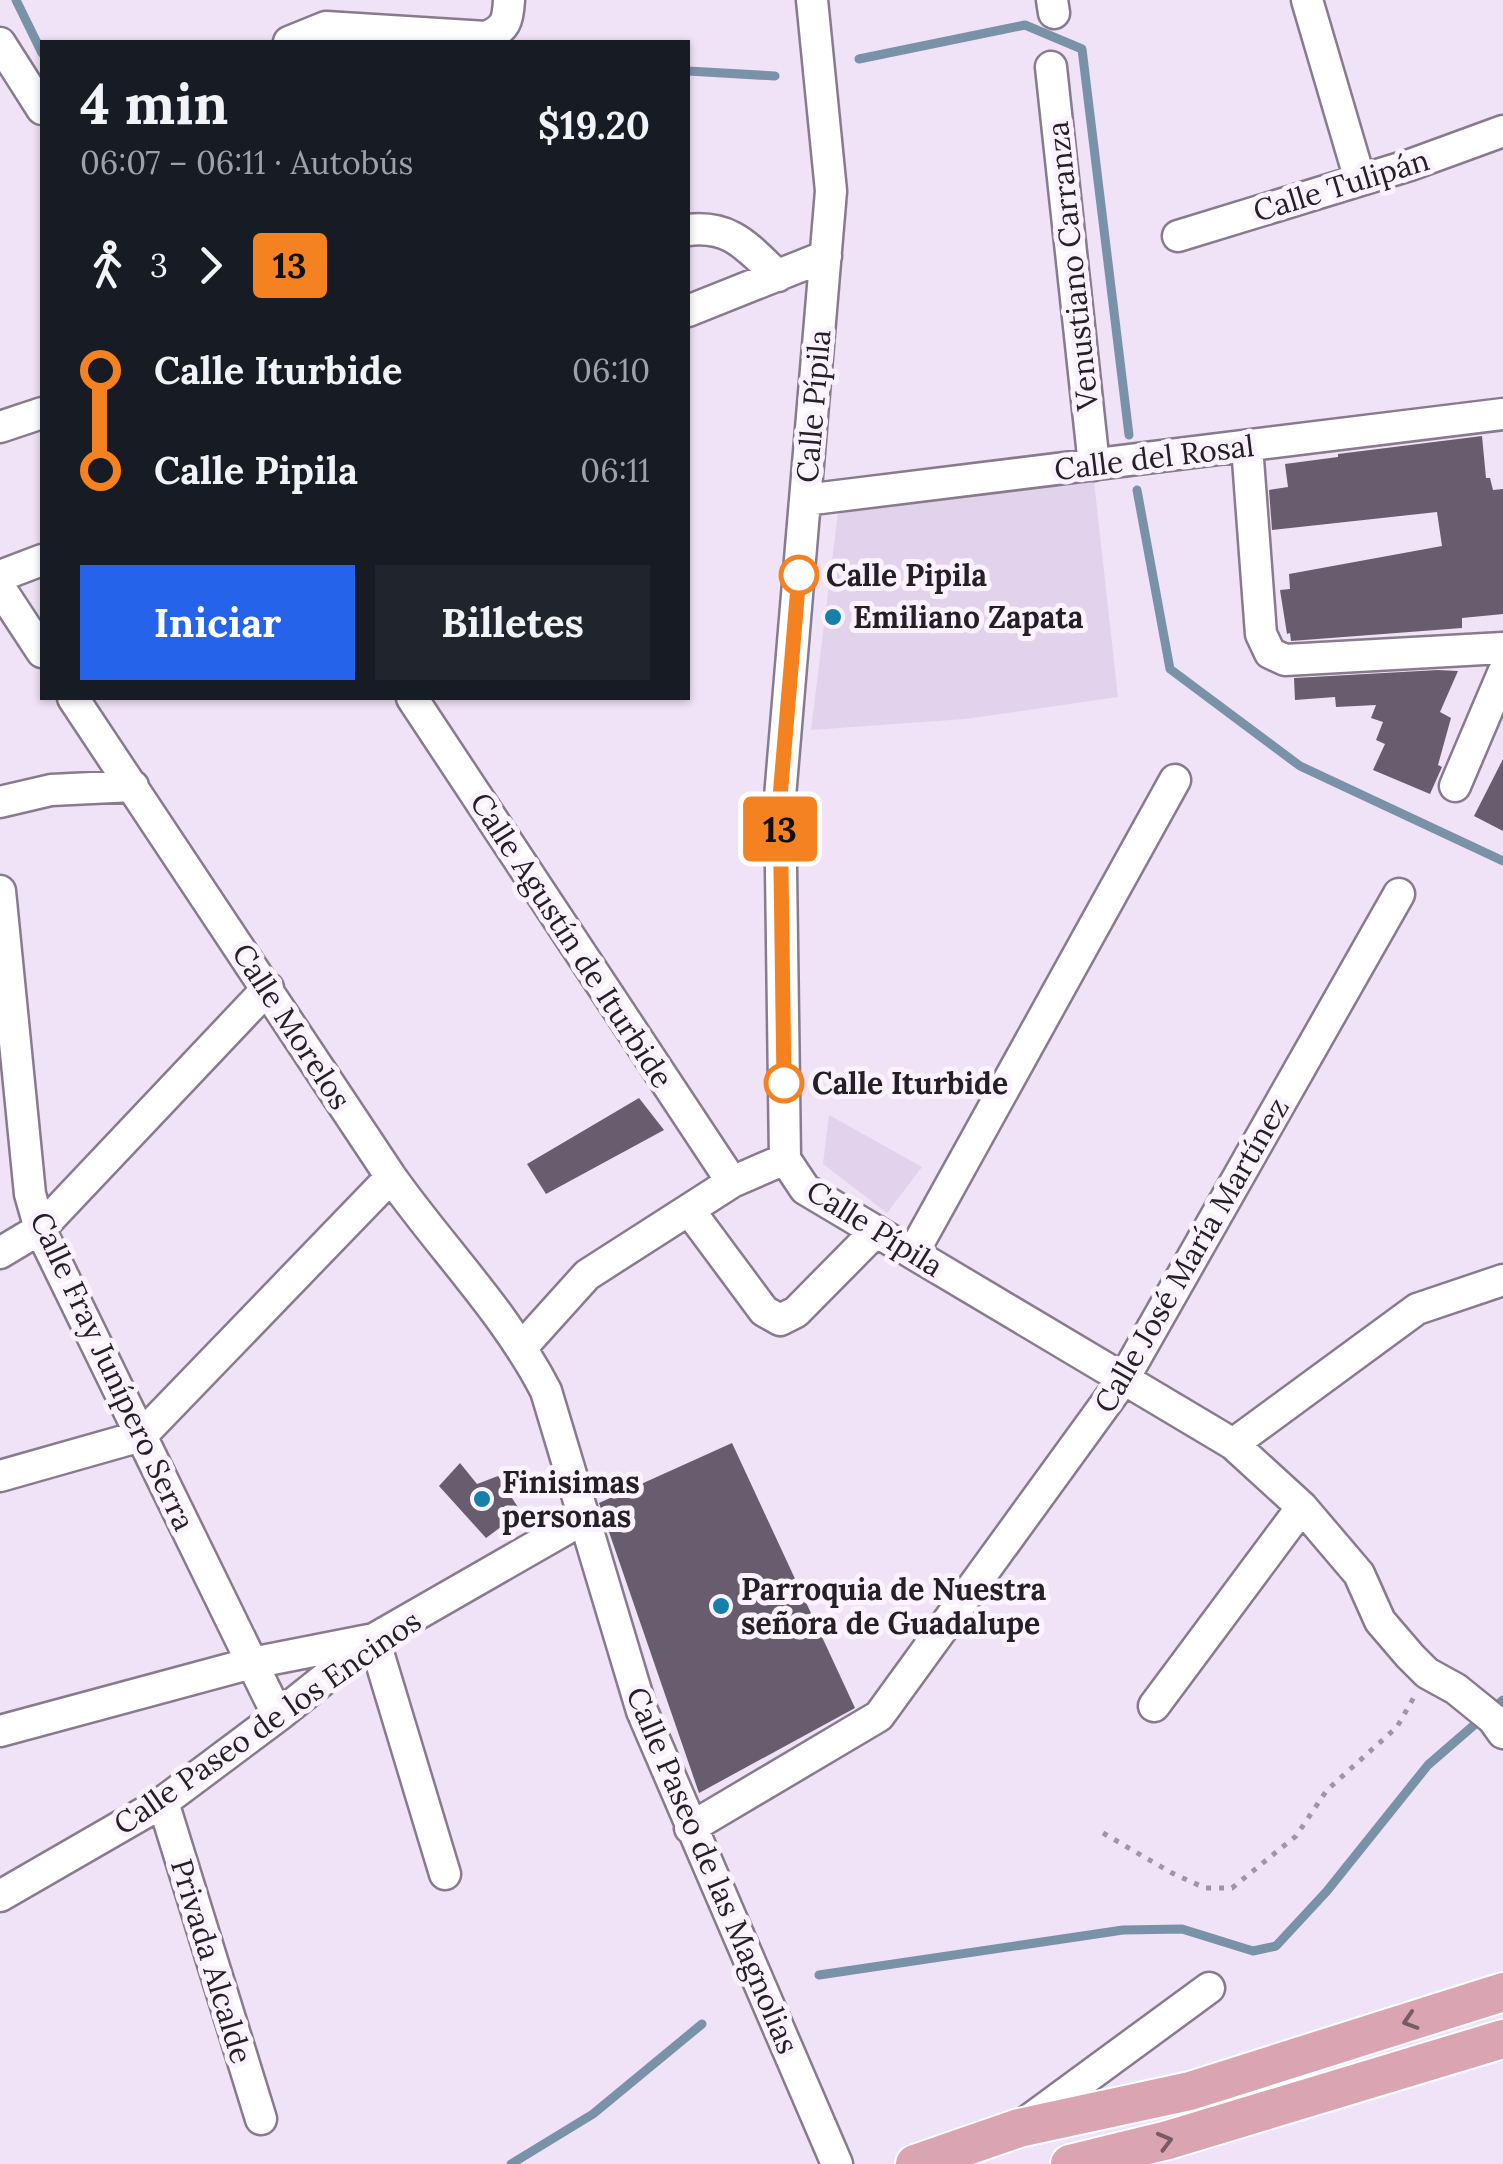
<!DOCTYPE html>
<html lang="es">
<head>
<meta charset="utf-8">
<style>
	:root { --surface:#171b24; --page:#20242c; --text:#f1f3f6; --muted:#9ea1a6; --accent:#2563eb }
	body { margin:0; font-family:Lora,serif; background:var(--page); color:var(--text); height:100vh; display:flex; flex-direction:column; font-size:38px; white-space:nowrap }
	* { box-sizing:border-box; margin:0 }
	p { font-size:32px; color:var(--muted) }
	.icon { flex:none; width:55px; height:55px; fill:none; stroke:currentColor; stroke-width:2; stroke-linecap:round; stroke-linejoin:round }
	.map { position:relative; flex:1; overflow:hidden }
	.details { position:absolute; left:40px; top:40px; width:650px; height:660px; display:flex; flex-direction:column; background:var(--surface); border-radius:0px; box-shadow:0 2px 8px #0004 }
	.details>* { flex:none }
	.badge { padding:0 20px; border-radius:8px; font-size:35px; line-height:65px }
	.map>.badge { position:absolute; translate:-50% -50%; box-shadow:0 0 0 5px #fff }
	.legs { display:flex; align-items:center; gap:15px; height:110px; padding:0 40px; font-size:32px }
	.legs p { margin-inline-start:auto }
	.head { display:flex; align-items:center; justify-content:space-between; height:170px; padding:0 40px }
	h1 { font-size:55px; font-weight:700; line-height:75px }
	.cta { display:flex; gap:20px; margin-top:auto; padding:20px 40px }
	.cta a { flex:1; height:115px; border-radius:0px; background:var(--accent); color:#fff; font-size:40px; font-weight:700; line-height:115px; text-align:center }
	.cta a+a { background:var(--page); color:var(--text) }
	ul { padding:0 40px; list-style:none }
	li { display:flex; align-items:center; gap:35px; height:100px; font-size:38px }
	li i { display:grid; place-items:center; width:15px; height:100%; margin:0 12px; background:currentColor }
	li i::after { content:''; width:25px; height:25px; margin:-12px; border:8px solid; border-radius:50%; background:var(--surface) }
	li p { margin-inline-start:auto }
	li:first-child i { background:linear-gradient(#0000 50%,currentColor 0) }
	li:last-child i { background:linear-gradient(currentColor 50%,#0000 0) }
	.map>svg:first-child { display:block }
	.built { fill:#e3d2ec }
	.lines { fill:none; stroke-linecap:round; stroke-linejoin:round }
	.stream { stroke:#7a92a8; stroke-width:9 }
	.building { fill:#685d6e }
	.minor-casing { stroke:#877b8d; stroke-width:35 }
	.major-casing { stroke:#fff; stroke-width:42 }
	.path { stroke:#a095a5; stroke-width:5; stroke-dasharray:5 8; stroke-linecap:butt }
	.minor { stroke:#fff; stroke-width:30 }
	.major { stroke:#dba4b3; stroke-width:38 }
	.oneway { stroke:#775b66 }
	.line-1-casing { stroke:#fff; stroke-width:22 }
	.line-1 { stroke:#f58220; stroke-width:15 }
	.stop-1-dot { fill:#fff; stroke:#f58220; stroke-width:5 }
	.poi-dot { fill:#1581aa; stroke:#faf2fe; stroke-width:4 }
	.labels { text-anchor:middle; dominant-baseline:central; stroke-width:10; stroke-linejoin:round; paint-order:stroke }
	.street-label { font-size:30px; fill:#252027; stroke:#faf2fe }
	.stop-label { font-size:30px; font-weight:bold; fill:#252027; stroke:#faf2fe; text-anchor:start }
	.poi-label { font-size:30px; font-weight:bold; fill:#252027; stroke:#faf2fe; text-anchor:start }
</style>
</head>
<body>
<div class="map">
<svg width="1503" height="2164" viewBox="0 0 1503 2164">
	<rect width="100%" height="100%" fill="#f0e2f7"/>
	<path class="built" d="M1094,481L1118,697L965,719L811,730L838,512Z
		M829,1115L922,1167L887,1213L823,1164Z"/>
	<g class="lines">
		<path class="stream" d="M16,0L42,53
			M859,59L1025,25L1082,49L1129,435
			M688,71L775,76
			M1137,490L1170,669L1300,766L1503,861
			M819,1975L1123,1930L1182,1929L1253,1951L1276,1946L1327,1891L1428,1765L1503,1700
			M511,2164L593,2114L702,2024"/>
	</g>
	<path class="building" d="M1482,436L1486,478H1490L1493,490L1503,489V614L1462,618V628L1291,641L1290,633L1287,634L1280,590L1290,589L1289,574L1442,546L1437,512L1272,530L1269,490L1288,487L1285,464L1338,457V454Z
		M1438,670L1458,671L1440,712L1451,718L1438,765L1442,767L1430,794L1373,770L1385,744L1376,740L1383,722L1371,718L1376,705L1336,707L1335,697L1295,700L1294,678Z
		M1503,759V831L1474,816Z
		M639,1098L664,1130L546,1194L527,1164Z
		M732,1443L855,1708L699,1793L599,1503Z
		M460,1463L477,1484L498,1476L521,1512L486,1538L439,1486Z"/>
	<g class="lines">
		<defs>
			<path id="minor" d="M812,0L831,191L780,797L785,1159L805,1189L1233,1444L1302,1507L1359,1574L1380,1621L1410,1656L1427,1673L1456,1689L1493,1719L1503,1733
				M1052,0L1054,13
				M1307,0L1360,180
				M289,42L326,27L486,37C506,29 508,20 509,0
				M0,43L42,109
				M1051,67L1094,465
				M688,230C732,225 748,248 778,276
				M1178,236L1410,165L1503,131
				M688,311L826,256
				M0,427L42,413
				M1247,446L1261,634L1270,653L1285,660L1503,648
				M805,500L1503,414
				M0,576L42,560
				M0,588L42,652
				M73,698L391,1177C442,1249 506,1313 546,1391L642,1711L837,2164
				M412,698L732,1182
				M1455,786L1503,673
				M0,802L51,790L133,786
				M0,891L30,1194L40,1229L278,1716
				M689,1210L764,1311L780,1320L796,1312L876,1231
				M0,1253L40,1229L268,988
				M913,1253L1175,780
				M523,1346L587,1275L732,1182L785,1159
				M1233,1444L1417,1309L1503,1280
				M0,1476L141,1436L391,1177
				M1154,1706L1302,1507
				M0,1731L252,1663L374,1639L445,1874
				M163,1802L261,2119
				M690,1828L879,1716L1123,1380L1399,894
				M0,1896L163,1802L278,1716L374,1639L585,1518
				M1025,2123L1209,1988"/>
			<path id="major" d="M915,2164L1019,2128L1190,2091L1503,1992
				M1070,2164L1168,2140L1503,2039"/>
		</defs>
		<use href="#minor" class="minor-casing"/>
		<use href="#major" class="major-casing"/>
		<path class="path" d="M1103,1833L1172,1873L1205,1888H1232L1296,1836L1327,1790L1397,1727L1414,1697"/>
		<use href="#minor" class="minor"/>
		<use href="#major" class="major"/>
	</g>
	<defs><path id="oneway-chevron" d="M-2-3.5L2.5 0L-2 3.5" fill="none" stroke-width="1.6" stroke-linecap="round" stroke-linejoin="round" transform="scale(2.5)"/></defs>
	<g class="oneway">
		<use href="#oneway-chevron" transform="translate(1410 2021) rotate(162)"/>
		<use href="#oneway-chevron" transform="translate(1165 2141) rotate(-15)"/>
	</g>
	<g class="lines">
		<defs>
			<path id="line-1" d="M784,1083L780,797L799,575"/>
		</defs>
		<use href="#line-1" class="line-1-casing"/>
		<use href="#line-1" class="line-1"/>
	</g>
	<g class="stop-1-dot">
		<circle cx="799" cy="575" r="18"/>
		<circle cx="784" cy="1083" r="18"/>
	</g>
	<g class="poi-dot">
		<circle cx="833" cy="617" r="10"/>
		<circle cx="482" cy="1499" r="10"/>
		<circle cx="721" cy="1606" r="10"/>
	</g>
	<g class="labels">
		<g class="street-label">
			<text transform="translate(1341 185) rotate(-17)">Calle Tulipán</text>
			<text transform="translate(1072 266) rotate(-96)">Venustiano Carranza</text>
			<text transform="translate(813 406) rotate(-85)">Calle Pípila</text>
			<text transform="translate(1154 457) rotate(-7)">Calle del Rosal</text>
			<text transform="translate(572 940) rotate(57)">Calle Agustín de Iturbide</text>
			<text transform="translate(292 1026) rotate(57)">Calle Morelos</text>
			<text transform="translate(875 1228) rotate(32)">Calle Pípila</text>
			<text transform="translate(1191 1255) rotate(-60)">Calle José María Martínez</text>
			<text transform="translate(113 1371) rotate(65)">Calle Fray Junípero Serra</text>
			<text transform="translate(267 1722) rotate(-35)">Calle Paseo de los Encinos</text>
			<text transform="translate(713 1870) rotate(67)">Calle Paseo de las Magnolias</text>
			<text transform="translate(212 1961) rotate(73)">Privada Alcalde</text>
		</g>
		<g class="stop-label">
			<text x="826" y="575">Calle Pipila</text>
			<text x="812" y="1083">Calle Iturbide</text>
		</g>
		<g class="poi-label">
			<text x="853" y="617">Emiliano Zapata</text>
			<text x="502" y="1482">Finisimas<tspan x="502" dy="34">personas</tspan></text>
			<text x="741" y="1589">Parroquia de Nuestra<tspan x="741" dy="34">señora de Guadalupe</tspan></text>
		</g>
	</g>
</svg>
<b class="badge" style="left:780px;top:829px;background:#f58220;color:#111">13</b>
<section class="details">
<div class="head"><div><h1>4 min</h1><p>06:07 – 06:11 · Autobús</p></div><b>$19.20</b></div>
<div class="legs"><svg class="icon" aria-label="walk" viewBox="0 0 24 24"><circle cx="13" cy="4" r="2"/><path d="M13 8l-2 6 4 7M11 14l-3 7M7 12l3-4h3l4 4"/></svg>3<svg class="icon" aria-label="forward" viewBox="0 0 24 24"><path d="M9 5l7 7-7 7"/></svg><b class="badge" style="background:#f58220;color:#111">13</b></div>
<ul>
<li><i style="color:#f58220"></i><b>Calle Iturbide</b><p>06:10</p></li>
<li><i style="color:#f58220"></i><b>Calle Pipila</b><p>06:11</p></li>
</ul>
<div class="cta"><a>Iniciar</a><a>Billetes</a></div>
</section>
</div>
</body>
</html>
